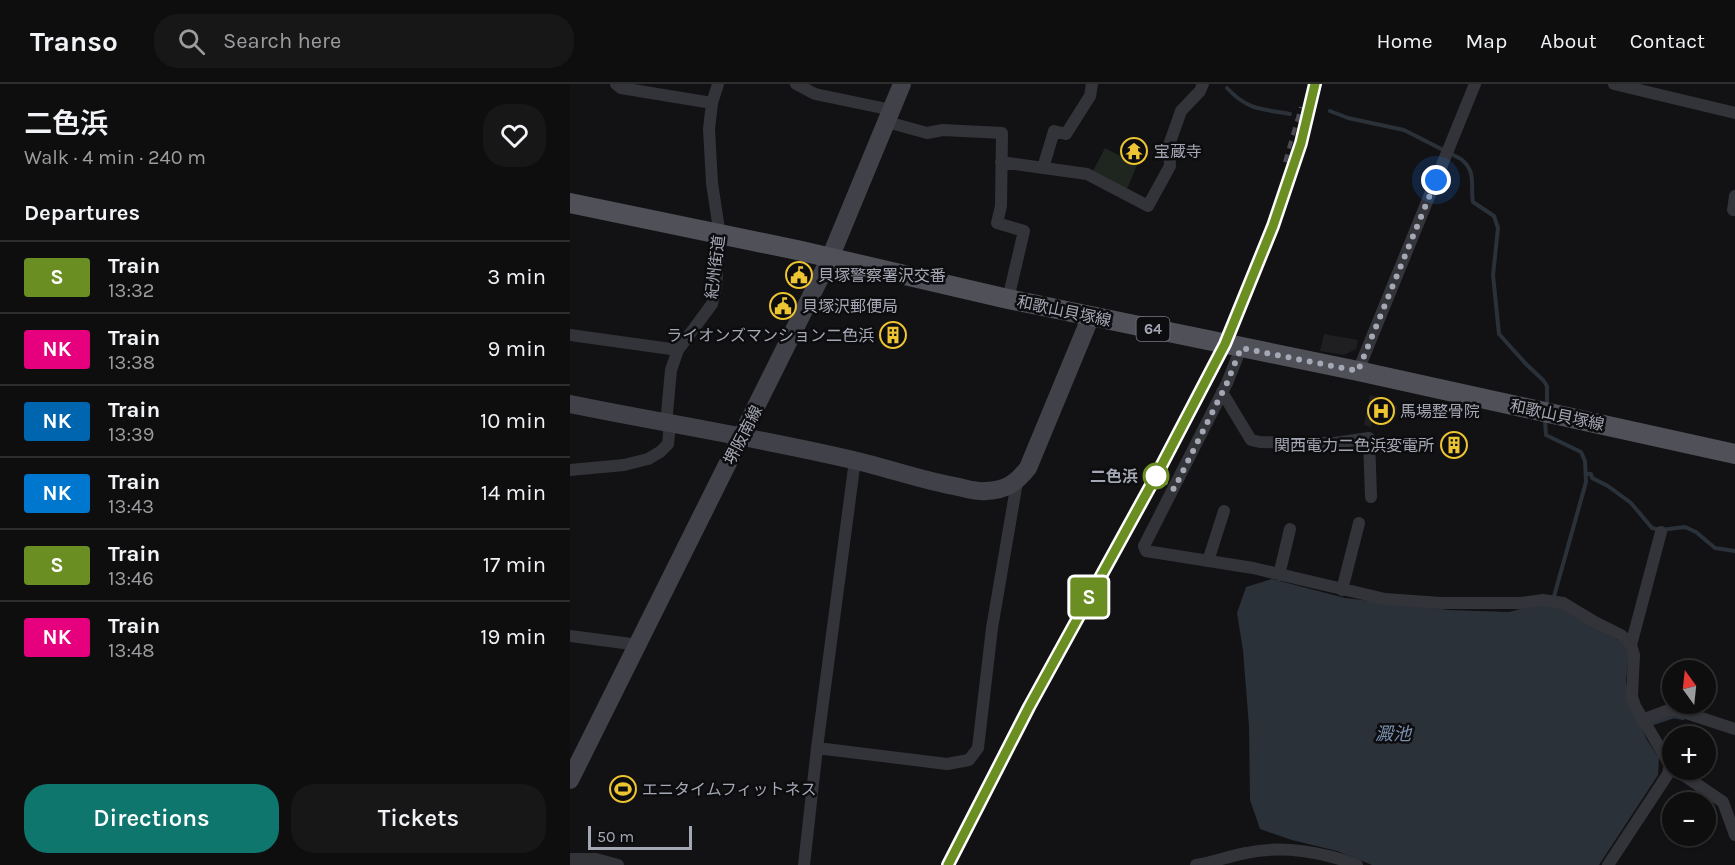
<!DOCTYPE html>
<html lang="en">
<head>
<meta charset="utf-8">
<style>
	:root { --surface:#0e0e0f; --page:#171718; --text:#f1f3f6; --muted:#9b9c9e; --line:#2e2e2f; --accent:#0f766e }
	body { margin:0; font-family:Karla,"Noto Sans JP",sans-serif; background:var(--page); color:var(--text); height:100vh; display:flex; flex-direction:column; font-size:22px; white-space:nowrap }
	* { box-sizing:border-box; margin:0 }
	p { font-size:20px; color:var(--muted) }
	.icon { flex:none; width:33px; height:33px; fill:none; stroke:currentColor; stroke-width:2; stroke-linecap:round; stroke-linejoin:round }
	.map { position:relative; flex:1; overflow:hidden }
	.sheet { display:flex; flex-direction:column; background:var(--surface); width:570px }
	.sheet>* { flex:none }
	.badge { padding:0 12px; border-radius:4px; font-size:21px; line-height:39px }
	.needle { width:39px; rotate:345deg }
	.buttons { position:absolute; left:1092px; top:576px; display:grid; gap:12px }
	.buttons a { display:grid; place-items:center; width:54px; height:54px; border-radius:50%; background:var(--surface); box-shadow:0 2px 4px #0004,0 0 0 2px var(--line); font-size:30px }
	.scale { position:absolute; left:18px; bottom:15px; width:104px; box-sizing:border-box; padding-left:6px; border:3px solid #a4a7b4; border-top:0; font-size:16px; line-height:21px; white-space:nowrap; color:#a4a7b4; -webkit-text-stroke:4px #0d0d0f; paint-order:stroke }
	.you { position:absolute; width:30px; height:30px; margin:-15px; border:4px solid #fff; border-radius:50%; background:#1a73e8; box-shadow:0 0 0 9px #1a73e833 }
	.map>.badge { position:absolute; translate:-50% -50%; box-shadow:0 0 0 3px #fff }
	h2 { padding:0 24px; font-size:22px; line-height:54px }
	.round { display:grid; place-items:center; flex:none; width:63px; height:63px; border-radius:24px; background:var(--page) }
	.headline { display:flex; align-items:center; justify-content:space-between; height:102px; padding:0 24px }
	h1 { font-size:28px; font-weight:600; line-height:45px }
	.cta { display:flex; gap:12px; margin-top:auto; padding:12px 24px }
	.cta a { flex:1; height:69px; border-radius:24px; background:var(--accent); color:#fff; font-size:24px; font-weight:600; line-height:69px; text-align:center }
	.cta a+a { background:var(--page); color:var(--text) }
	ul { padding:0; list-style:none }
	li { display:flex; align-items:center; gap:18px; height:72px; padding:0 24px; border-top:2px solid var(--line) }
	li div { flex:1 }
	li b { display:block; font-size:22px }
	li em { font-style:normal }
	li .badge { min-width:66px; font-weight:700; text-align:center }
	header { display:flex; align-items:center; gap:36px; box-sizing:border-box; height:84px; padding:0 30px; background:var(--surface); border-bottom:2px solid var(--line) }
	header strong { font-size:28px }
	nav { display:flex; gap:33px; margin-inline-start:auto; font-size:21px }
	.search { width:420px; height:54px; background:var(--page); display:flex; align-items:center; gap:15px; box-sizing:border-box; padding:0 21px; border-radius:24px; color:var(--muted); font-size:22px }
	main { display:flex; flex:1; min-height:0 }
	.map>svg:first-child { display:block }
	.built { fill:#1f1e21 }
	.green { fill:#1f2620 }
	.water { fill:#2b3139 }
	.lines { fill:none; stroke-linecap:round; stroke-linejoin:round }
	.stream { stroke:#2b3139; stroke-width:4 }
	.street { stroke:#333439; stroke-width:12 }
	.secondary { stroke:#414249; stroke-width:18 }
	.primary { stroke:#4f5058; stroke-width:20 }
	.rail { stroke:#4a4b52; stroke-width:4; stroke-dasharray:8 6; stroke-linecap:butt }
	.line-casing { stroke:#fff; stroke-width:14 }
	.line { stroke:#6b8e23; stroke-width:9 }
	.walk { stroke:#a4a7b4; stroke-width:6; stroke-dasharray:0 10.8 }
	.stop-dot { fill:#fff; stroke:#6b8e23; stroke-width:3 }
	.labels { text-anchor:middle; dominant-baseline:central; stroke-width:5; stroke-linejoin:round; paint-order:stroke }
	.shield { fill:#0d0d0f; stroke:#777982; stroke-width:1.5 }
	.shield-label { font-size:15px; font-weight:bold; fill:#a4a7b4 }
	.poi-label { font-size:16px; fill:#a4a7b4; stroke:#0d0d0f; text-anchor:start }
	.street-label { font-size:16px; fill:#a4a7b4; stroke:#0d0d0f }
	.stop-label { font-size:16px; font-weight:bold; fill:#a4a7b4; stroke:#0d0d0f; text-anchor:end }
	.water-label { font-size:18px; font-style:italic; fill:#7b90af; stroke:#0d0d0f }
</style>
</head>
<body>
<header>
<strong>Transo</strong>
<div class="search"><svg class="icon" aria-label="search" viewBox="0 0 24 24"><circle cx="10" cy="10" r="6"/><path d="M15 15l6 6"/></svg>Search here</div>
<nav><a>Home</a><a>Map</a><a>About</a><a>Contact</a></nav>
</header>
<main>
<section class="sheet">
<div class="headline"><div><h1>二色浜</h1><p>Walk · 4 min · 240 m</p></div><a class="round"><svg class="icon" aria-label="heart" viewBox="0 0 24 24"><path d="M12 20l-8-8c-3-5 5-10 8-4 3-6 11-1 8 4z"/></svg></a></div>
<h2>Departures</h2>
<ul>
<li><span class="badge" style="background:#6b8e23;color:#fff">S</span><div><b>Train</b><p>13:32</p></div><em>3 min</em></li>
<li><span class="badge" style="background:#e6007e;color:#fff">NK</span><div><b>Train</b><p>13:38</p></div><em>9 min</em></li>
<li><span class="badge" style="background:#0065af;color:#fff">NK</span><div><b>Train</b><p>13:39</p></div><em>10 min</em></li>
<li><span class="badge" style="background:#0077ce;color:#fff">NK</span><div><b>Train</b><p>13:43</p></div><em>14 min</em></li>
<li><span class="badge" style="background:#6b8e23;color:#fff">S</span><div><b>Train</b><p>13:46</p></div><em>17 min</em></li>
<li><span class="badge" style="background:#e6007e;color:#fff">NK</span><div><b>Train</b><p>13:48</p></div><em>19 min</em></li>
</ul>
<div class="cta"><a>Directions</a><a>Tickets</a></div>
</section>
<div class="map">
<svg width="1165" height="781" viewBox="0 0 1165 781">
	<rect width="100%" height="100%" fill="#121214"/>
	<path class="built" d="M754,250L788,256L786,265L774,271L750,267Z
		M800,311L817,315V320L827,322L825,333L816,332L814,340L802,336L801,343L794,341Z"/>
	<path class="green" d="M535,64L567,81L557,105L523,87Z"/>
	<path class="water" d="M702,495L775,514L879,526L939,528L965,521L992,522L1049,557L1059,567L1056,598L1060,617L1077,656L1089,674L1088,691L1029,781H802L767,767L722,756L690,745L680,716L679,642L673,566L667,529L676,503Z"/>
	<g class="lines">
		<path class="stream" d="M657,4C677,26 692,25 720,30
			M760,27L778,34L834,46L891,75C907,88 900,101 903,118L924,132L928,144L923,191L929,250L956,280L973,296L977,302V321
			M975,336L976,351L1011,368L1015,377L1016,398L983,516
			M1017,390H1021L1022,394L1038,402L1061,419L1082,444L1091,446L1115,443L1126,448L1145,464L1165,467
			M1077,641L1104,632L1113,634"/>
		<path class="street" d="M46,0L51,4L142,19
			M226,0L245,10L322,26
			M1044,0L1165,29
			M317,38L357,49L373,46L432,49L431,122L427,139L454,147L438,215
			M431,78L517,90L578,122L600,82L599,61L611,27L630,7L633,0
			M473,84L484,47L496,50L520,12L522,0
			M1163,126L1165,112
			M0,251L108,266
			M671,264L657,299L574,462L576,467L683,484L815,515L871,519H950L973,516L993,519L1023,537L1051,551L1061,561L1064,571L1062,613L1065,622L1100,681L1098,690L1038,781
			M788,287L905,0
			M652,308L681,356L690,358L764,359L799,354L801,413
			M0,386L54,381L78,375L90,368L98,360L99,350L97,329L101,286L108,266L142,220L146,203L150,152L142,99L139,45L142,19L148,0
			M638,477L654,427
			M709,491L720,445
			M772,506L789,439
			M0,552L69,561
			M1061,561L1091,448
			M1072,636L1099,626H1107L1165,645
			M247,664L377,680L399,676L408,664L422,544L447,398
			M1106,686L1153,718L1165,751
			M0,775H26L48,781
			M234,781L247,664L285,376
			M626,781C643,778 660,772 676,769C712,761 754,768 787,781"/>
		<path class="secondary" d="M0,320C94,339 189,354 283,376C318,384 353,397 389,403C398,405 408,408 416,407C437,406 446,399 458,384L521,232
			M0,696L260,174L332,0"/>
		<path class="primary" d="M0,119L227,166L438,215L788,287L1165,370"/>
		<path class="rail" d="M715,78L731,23
			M378,781L459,623L586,392L655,260L703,142L731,59L745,0"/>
	</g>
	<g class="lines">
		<defs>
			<path id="line" d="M378,781L459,623L586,392L655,260L703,142L731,59L745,0"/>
		</defs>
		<use href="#line" class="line-casing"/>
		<use href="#line" class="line"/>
		<path class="walk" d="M586,392L604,405L657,299L671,264L788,287L866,96"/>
	</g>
	<defs>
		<symbol id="temple-ring" viewBox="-11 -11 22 22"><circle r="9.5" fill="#0d0d0f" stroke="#edc431" stroke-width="1.5"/><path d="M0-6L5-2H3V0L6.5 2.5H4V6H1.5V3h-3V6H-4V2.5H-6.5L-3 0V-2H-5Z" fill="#edc431"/></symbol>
		<symbol id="civic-ring" viewBox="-11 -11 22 22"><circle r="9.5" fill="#0d0d0f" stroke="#edc431" stroke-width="1.5"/><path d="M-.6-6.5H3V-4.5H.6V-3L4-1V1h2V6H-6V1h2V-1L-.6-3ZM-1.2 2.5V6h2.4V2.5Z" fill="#edc431"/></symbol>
		<symbol id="building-ring" viewBox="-11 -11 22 22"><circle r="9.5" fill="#0d0d0f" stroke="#edc431" stroke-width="1.5"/><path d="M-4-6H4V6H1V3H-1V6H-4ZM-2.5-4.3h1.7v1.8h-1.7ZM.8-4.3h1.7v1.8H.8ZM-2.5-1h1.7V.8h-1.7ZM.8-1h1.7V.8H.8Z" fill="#edc431"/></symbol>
		<symbol id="hospital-ring" viewBox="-11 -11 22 22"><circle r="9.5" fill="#0d0d0f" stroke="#edc431" stroke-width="1.5"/><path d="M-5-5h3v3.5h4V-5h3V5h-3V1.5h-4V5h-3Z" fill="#edc431"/></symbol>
		<symbol id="stadium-ring" viewBox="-11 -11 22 22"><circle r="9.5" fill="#0d0d0f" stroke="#edc431" stroke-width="1.5"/><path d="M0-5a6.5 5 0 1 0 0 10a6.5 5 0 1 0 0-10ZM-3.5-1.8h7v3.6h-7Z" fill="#edc431"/></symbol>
	</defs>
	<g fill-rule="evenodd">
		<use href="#temple-ring" x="549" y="52" width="30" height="30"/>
		<use href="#civic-ring" x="214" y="176" width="30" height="30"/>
		<use href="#civic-ring" x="198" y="207" width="30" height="30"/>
		<use href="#building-ring" x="308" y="236" width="30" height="30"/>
		<use href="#hospital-ring" x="796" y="312" width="30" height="30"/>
		<use href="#building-ring" x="869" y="346" width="30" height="30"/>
		<use href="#stadium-ring" x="38" y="690" width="30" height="30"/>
	</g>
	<circle class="stop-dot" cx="586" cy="392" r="12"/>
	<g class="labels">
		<rect class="shield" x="566.5" y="233" width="33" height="24" rx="4.5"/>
		<g class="shield-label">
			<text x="583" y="245">64</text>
		</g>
		<g class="poi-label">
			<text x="584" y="67">宝蔵寺</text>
			<text x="248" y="191">貝塚警察署沢交番</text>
			<text x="232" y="222">貝塚沢郵便局</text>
			<text x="304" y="251" text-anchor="end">ライオンズマンション二色浜</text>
			<text x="830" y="327">馬場整骨院</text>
			<text x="864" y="361" text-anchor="end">関西電力二色浜変電所</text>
			<text x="72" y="705">エニタイムフィットネス</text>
		</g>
		<g class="street-label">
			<text transform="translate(145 183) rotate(-83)">紀州街道</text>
			<text transform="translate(494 227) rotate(12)">和歌山貝塚線</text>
			<text transform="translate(987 331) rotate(12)">和歌山貝塚線</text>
			<text transform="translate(173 351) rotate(-63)">堺阪南線</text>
		</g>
		<g class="stop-label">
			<text x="568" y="392">二色浜</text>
		</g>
		<g class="water-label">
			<text x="823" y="650">澱池</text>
		</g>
	</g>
</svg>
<div class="buttons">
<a><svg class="needle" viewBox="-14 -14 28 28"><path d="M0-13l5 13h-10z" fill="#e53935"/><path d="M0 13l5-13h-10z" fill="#9b9c9e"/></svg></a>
<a>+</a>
<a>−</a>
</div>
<div class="scale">50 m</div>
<div class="you" style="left:866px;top:96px"></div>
<b class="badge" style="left:519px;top:513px;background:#6b8e23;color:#fff">S</b>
</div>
</main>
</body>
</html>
